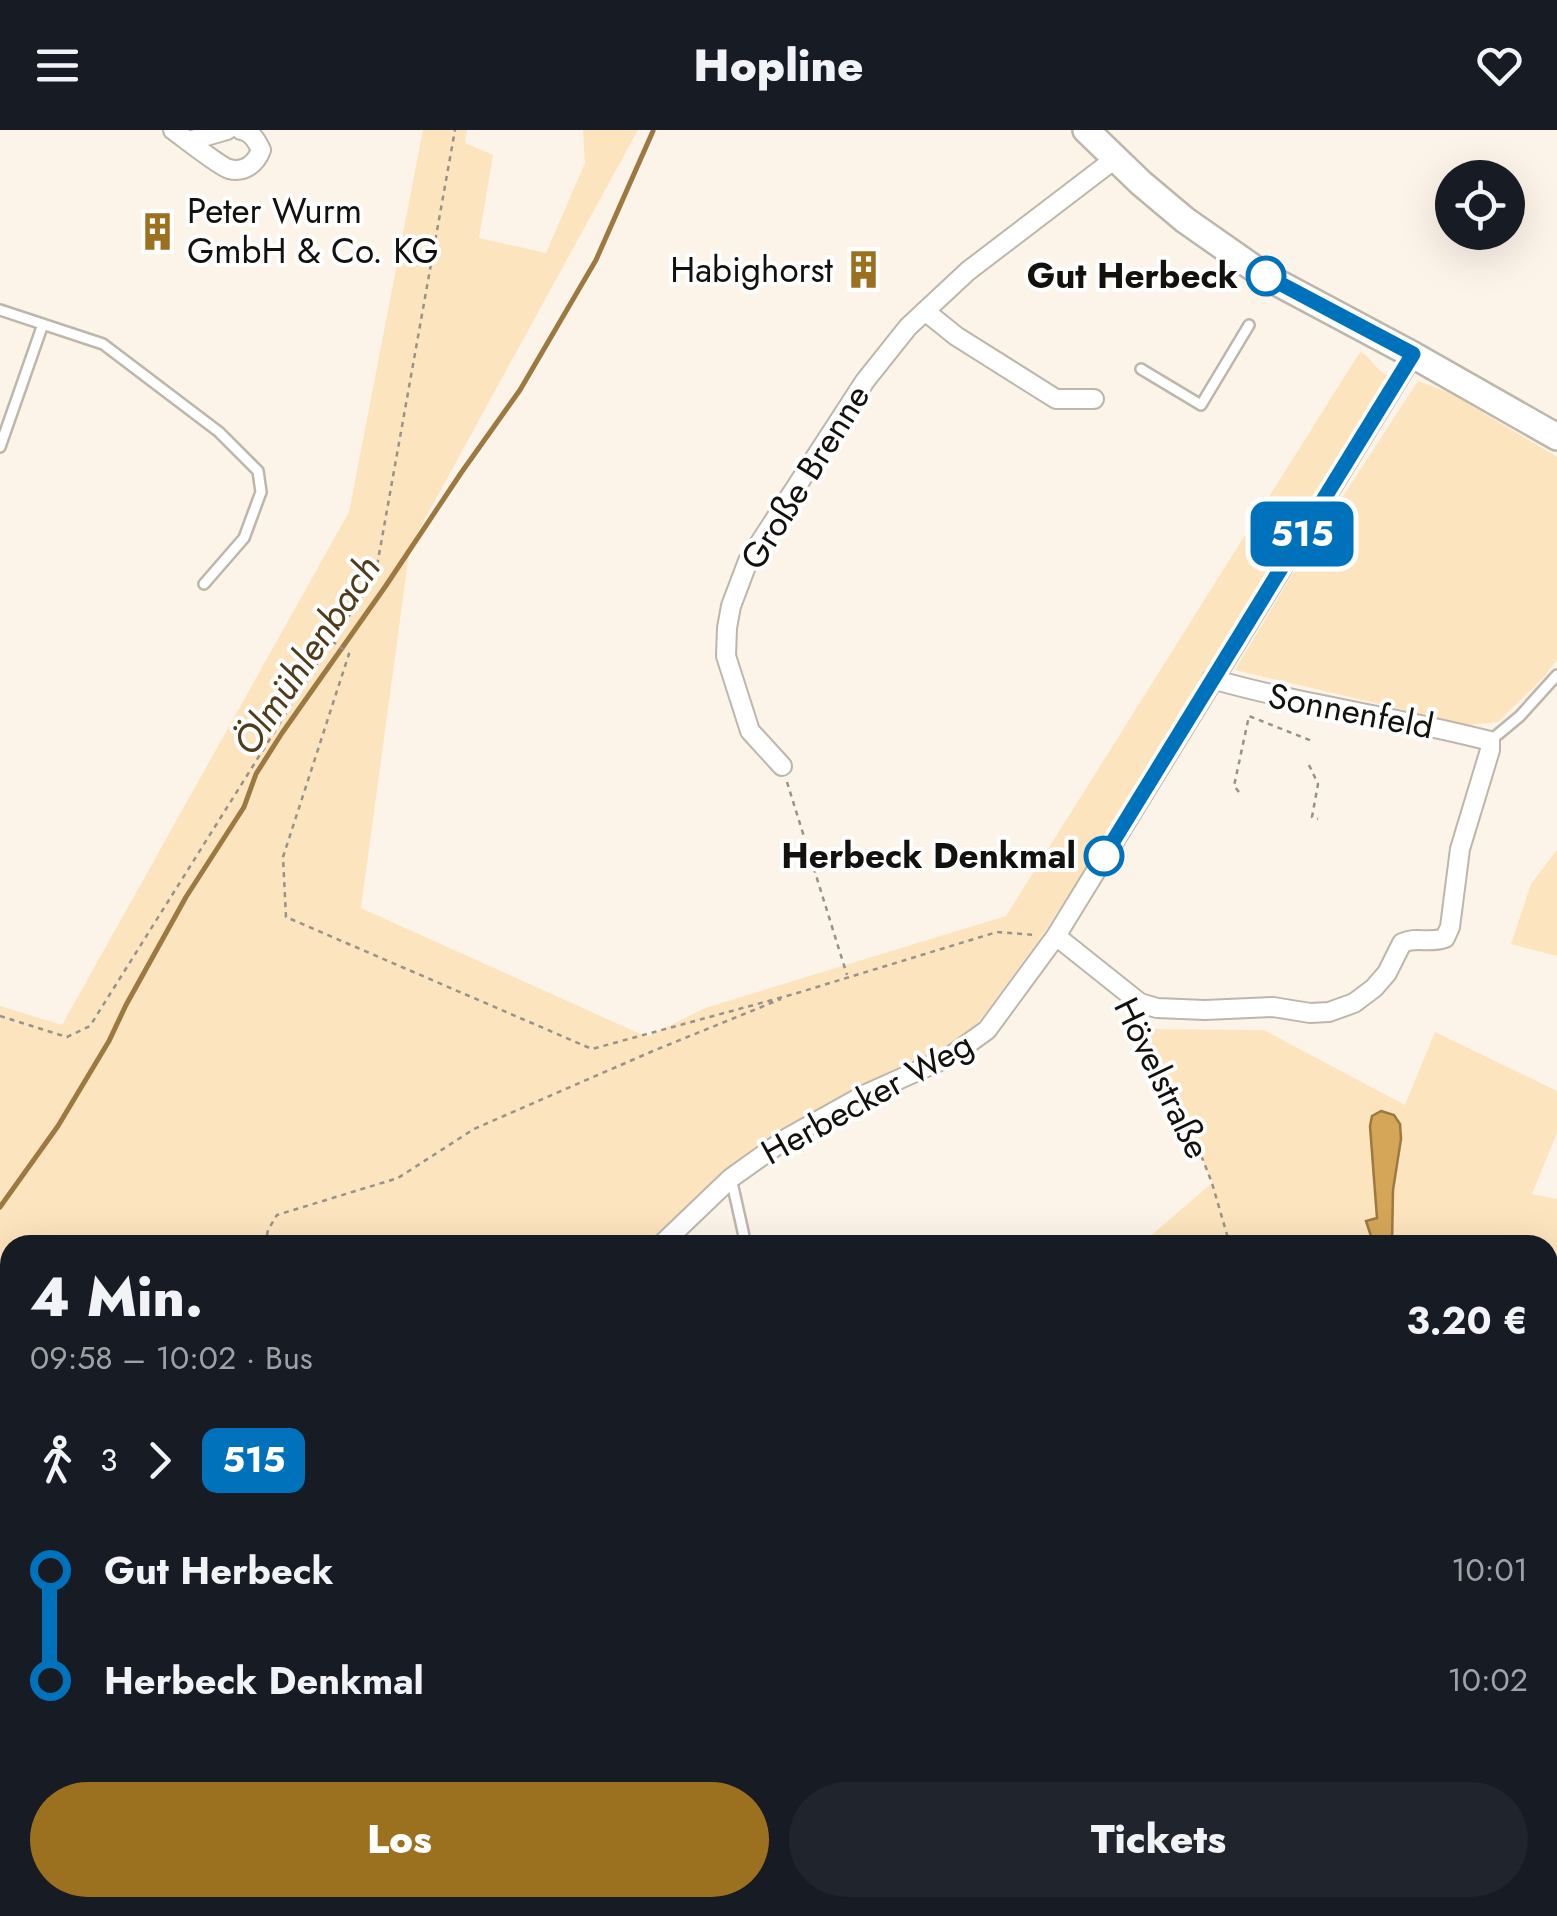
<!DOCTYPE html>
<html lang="de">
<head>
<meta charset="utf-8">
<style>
	:root { --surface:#171b24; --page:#20242c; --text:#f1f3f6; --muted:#9ea1a6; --accent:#9b701e }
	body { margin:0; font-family:Jost,sans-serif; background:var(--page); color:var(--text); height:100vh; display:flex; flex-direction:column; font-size:38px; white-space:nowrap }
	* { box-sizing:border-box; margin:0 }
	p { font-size:32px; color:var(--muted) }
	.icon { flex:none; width:55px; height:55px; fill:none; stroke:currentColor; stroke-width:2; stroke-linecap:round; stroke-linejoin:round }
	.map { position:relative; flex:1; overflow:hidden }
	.sheet { position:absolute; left:0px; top:1105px; width:1558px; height:682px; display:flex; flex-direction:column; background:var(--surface); border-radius:30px 30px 0 0; box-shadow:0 10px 40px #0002 }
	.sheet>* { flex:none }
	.badge { padding:0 20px; border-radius:15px; font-size:35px; line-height:65px }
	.controls { position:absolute; left:1435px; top:30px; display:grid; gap:20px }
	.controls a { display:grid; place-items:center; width:90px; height:90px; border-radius:50%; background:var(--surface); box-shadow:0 10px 40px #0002; font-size:50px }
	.map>.badge { position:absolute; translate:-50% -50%; box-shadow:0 0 0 5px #fff }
	.legs { display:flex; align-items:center; gap:15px; height:110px; padding:0 30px; font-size:32px }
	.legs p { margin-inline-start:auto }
	.summary { display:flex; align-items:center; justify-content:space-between; height:170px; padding:0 30px }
	h1 { font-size:55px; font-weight:800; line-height:75px }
	.cta { display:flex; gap:20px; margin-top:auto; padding:20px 30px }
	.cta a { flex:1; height:115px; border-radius:60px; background:var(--accent); color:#fff; font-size:40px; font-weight:800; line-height:115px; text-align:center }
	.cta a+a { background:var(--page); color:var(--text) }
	ul { padding:0 30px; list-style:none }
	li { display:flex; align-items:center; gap:35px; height:110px; font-size:38px }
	li i { display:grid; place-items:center; width:15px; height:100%; margin:0 12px; background:currentColor }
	li i::after { content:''; width:25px; height:25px; margin:-12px; border:8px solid; border-radius:50%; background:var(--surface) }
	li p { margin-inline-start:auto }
	li:first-child i { background:linear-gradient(#0000 50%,currentColor 0) }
	li:last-child i { background:linear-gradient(currentColor 50%,#0000 0) }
	header { display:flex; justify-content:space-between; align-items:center; height:130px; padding:0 30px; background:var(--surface); font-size:45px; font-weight:800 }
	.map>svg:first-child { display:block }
	.green { fill:#fce4be }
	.water { fill:#d5a657; stroke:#9b7941; stroke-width:2.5 }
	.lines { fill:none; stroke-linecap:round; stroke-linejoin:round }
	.stream { stroke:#9b7941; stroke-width:5 }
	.lane-casing { stroke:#bdb6ab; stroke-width:14 }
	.street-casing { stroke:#bdb6ab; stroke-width:22 }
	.secondary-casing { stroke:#bdb6ab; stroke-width:30 }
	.highway-casing { stroke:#bdb6ab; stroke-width:38 }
	.path { stroke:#97928a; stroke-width:2.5; stroke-dasharray:5 5; stroke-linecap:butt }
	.lane { stroke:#fff; stroke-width:9 }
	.street { stroke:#fff; stroke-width:18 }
	.secondary { stroke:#fff; stroke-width:25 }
	.highway { stroke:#fff; stroke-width:32 }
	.line-1-casing { stroke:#fff; stroke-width:22 }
	.line-1 { stroke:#0072bc; stroke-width:15 }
	.stop-1-dot { fill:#fff; stroke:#0072bc; stroke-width:5 }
	.labels { text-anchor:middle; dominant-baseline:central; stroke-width:8; stroke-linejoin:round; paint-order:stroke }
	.poi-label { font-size:35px; fill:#13110d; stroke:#fff; text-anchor:start }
	.stop-label { font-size:35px; font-weight:bold; fill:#13110d; stroke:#fff; text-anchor:end }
	.street-label { font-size:35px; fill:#13110d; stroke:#fff }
	.water-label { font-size:38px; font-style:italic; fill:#503c1a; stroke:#fff }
</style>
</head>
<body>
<header><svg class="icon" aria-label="menu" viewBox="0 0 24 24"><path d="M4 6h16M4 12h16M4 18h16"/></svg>Hopline<svg class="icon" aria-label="heart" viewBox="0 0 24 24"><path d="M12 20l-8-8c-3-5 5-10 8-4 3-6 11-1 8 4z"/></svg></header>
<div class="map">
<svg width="1557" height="1786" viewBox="0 0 1557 1786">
	<rect width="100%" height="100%" fill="#fcf4e9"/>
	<path class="green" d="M423,0H467L465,13L493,25L479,108L546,123L585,33L583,0H638L410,416L361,778L647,907L705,878L1006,786L1358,225L1361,222C1372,228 1373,238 1389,246L1102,712L1098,710L1086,727L1090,732L1039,810L984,885L968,905L946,919L773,1009L699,1064L646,1115H10V1472H0V876L62,895L349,382Z
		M1418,251L1450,263L1557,327V530L1543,548L1498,592L1469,595L1235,540L1293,443Z
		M1557,720V826L1511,814L1531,754Z
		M1137,899L1264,900L1405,975L1435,902L1557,961V1003L1532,1064L1557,1069V1162L1548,1165V1115H1140L1212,1053L1203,1030Z
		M1557,1230V1786H871L869,1778H1548V1233Z
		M10,1553V1778H66L55,1786H0V1554Z"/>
	<path class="water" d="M1381,981L1394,985L1400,994L1401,1009L1393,1060L1392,1115H1374L1366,1091L1377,1088L1370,996L1372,986Z"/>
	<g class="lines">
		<path class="stream" d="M0,1077L58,996L109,911L126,875L186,767L244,677L256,644L282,603L385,457L461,343L520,260L596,130L653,1
			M0,1216L10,1226"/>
		<defs>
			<path id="lane" d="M0,180L103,214L219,302L258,341L261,362L244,408L204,454
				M1141,239L1201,275L1249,195
				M0,317L43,194
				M1490,611L1520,586L1557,545
				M731,1048L746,1115
				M634,1786L647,1779L690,1784"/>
			<path id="street" d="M173,0C183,7 219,36 229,39C245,43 256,33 261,20C257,11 251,1 241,0
				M189,11L227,0
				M925,181L956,206L1056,269H1094
				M782,636L750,601L726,526L727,498L731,476L748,431L865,251L908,197L968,141L1116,28
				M1056,806L1140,873L1157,878L1205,880L1273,877L1310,883L1329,882L1354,873L1374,858L1387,843L1402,813C1418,806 1427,814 1445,808L1450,797L1460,719L1490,620V611C1398,587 1303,575 1212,549
				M661,1115L731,1048L787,1008L864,965L951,926L987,900L1056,806L1413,225
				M403,1778L404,1785
				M81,1786L90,1778
				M689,1786L690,1778"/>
			<path id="secondary" d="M1086,0L1141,53L1185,90L1265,146L1413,225L1557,307"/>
			<path id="highway" d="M1548,1187L1557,1185
				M1548,1220L1557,1217
				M0,1498L10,1497
				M0,1529L10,1528"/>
		</defs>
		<use href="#lane" class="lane-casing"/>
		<use href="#street" class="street-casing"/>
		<use href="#secondary" class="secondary-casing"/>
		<use href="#highway" class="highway-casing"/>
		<path class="path" d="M332,511L349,524L283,727L286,787L592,919L794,864L997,802L1035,805
			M1309,635L1318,654L1312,687L1318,689
			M787,652L847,845
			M1239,662L1234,656L1249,586L1312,611
			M0,886L67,907L90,896L320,529L375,447L455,0
			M1134,892L1203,1030L1212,1053L1230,1115
			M265,1115L268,1100L277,1085L398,1048L474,999L653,921L781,869
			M1548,1299L1557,1297
			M0,1405L10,1406
			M1176,1778L1179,1786"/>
		<use href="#lane" class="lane"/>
		<use href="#street" class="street"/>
		<use href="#secondary" class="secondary"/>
		<use href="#highway" class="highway"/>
	</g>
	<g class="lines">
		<defs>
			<path id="line-1" d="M1104,726L1413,224L1266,146"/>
		</defs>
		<use href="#line-1" class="line-1-casing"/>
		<use href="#line-1" class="line-1"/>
	</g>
	<defs>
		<symbol id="building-bare" viewBox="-9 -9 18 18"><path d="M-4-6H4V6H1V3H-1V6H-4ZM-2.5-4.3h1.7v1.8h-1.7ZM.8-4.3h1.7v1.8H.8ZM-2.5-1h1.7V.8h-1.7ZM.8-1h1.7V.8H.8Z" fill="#9b701e" stroke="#fff" stroke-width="2.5" paint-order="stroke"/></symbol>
	</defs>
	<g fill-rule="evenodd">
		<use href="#building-bare" x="130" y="74" width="55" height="55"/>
		<use href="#building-bare" x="836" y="112" width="55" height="55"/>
	</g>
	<g class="stop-1-dot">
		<circle cx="1266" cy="146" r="18"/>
		<circle cx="1104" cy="726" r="18"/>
	</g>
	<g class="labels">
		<g class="poi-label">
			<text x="187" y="81">Peter Wurm<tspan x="187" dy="40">GmbH &amp; Co. KG</tspan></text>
			<text x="833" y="140" text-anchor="end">Habighorst</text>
		</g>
		<g class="stop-label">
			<text x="1238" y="146">Gut Herbeck</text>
			<text x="1076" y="726">Herbeck Denkmal</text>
		</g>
		<g class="street-label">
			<text transform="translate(805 347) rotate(-58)">Große Brenne</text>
			<text transform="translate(1351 581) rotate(11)">Sonnenfeld</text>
			<text transform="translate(1162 948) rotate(64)">Hövelstraße</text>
			<text transform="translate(867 968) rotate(-29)">Herbecker Weg</text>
		</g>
		<g class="water-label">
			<text transform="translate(306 525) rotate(-56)">Ölmühlenbach</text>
		</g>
	</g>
</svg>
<div class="controls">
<a><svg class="icon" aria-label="locate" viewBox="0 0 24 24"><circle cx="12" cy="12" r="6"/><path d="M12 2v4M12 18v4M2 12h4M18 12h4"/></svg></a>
</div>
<b class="badge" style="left:1302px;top:404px;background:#0072bc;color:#fff">515</b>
<section class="sheet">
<div class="summary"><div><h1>4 Min.</h1><p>09:58 – 10:02 · Bus</p></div><b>3.20 €</b></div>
<div class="legs"><svg class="icon" aria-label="walk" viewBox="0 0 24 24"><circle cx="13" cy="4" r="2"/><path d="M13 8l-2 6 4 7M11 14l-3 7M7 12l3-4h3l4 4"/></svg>3<svg class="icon" aria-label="forward" viewBox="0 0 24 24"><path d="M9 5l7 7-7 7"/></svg><b class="badge" style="background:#0072bc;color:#fff">515</b></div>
<ul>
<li><i style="color:#0072bc"></i><b>Gut Herbeck</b><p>10:01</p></li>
<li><i style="color:#0072bc"></i><b>Herbeck Denkmal</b><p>10:02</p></li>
</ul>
<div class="cta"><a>Los</a><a>Tickets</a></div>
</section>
</div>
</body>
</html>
